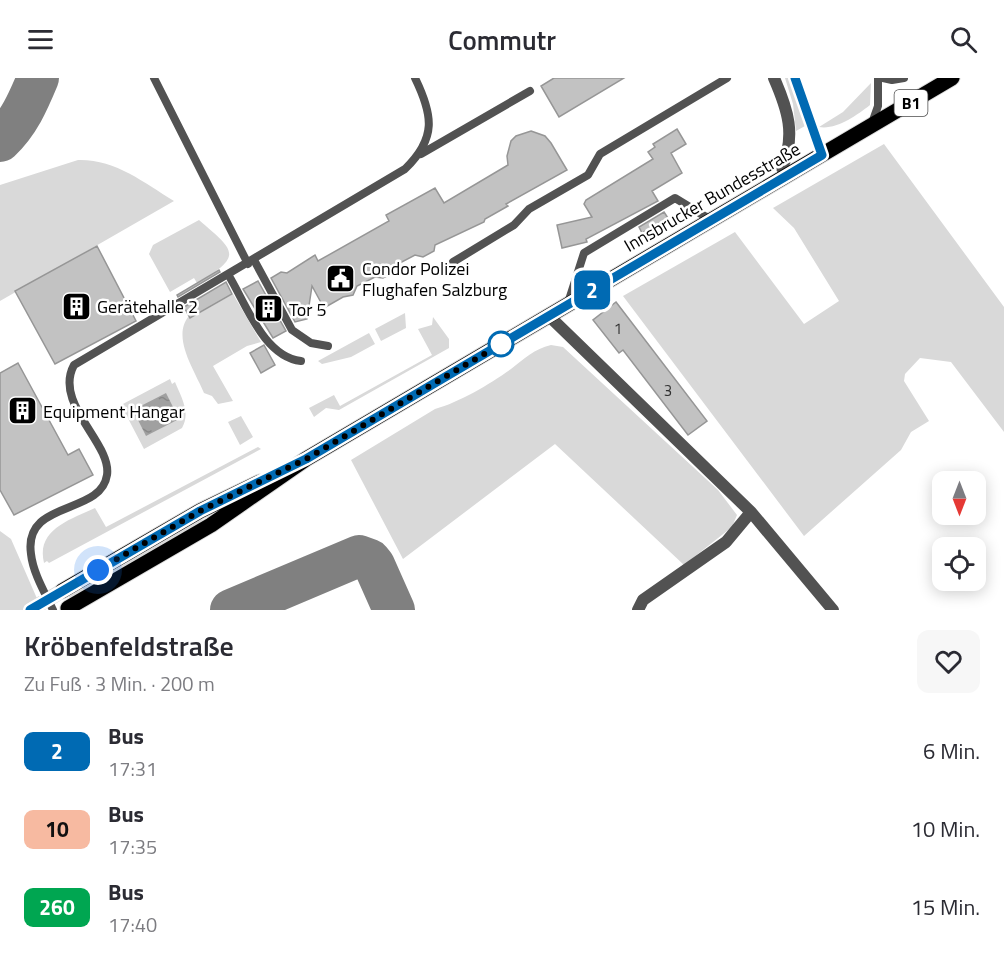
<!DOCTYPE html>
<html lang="de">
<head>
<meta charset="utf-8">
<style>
	:root { --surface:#fff; --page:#f7f7f7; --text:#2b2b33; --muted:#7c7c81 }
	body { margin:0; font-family:"Titillium Web",sans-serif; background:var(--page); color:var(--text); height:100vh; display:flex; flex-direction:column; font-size:22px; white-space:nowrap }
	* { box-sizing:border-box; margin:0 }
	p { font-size:20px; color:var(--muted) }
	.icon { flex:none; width:33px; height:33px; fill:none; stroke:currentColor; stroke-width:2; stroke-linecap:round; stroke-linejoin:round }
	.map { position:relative; height:532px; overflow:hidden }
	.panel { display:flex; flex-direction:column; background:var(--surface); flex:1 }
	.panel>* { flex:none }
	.badge { padding:0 12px; border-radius:9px; font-size:21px; line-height:39px }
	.needle { width:39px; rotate:180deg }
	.tools { position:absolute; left:932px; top:393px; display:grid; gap:12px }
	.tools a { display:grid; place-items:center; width:54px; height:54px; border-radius:12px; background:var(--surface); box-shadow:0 3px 15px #0003; font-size:30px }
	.you { position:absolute; width:30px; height:30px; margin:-15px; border:4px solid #fff; border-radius:50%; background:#1a73e8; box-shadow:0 0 0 9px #1a73e833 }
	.map>.badge { position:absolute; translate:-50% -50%; box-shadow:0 0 0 3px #fff }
	.round { display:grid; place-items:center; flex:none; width:63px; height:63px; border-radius:12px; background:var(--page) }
	.headline { display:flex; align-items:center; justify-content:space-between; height:102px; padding:0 24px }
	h1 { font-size:28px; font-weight:600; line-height:45px }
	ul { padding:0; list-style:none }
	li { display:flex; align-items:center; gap:18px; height:78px; padding:0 24px }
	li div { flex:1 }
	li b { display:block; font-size:22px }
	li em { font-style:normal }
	li .badge { min-width:66px; font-weight:700; text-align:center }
	header { display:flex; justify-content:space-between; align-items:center; height:78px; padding:0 24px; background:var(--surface); font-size:27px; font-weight:600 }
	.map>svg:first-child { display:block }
	.grass { fill:#d9d9d9 }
	.water { fill:url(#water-ripples) }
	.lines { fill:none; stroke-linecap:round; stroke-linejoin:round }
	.taxiway { stroke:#808080; stroke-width:42 }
	.building { fill:#c2c2c2; stroke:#969696; stroke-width:1.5 }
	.primary-tunnel { stroke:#d9d9d9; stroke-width:15; stroke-dasharray:15 8; stroke-linecap:butt }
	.primary-casing { stroke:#dbdbdb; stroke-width:17 }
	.service { stroke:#525252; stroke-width:8 }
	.minor { stroke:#525252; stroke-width:12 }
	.primary { stroke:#000; stroke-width:15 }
	.line-casing { stroke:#fff; stroke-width:14 }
	.line { stroke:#006ab3; stroke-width:9 }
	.walk { stroke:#000; stroke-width:6; stroke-dasharray:0 10.8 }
	.stop-dot { fill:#fff; stroke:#006ab3; stroke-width:3 }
	.labels { text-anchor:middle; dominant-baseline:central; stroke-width:5; stroke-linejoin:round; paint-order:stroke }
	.number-label { font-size:15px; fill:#303030 }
	.shield { fill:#fff; stroke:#4c4c4c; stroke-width:1.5 }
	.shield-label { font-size:16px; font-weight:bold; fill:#000 }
	.street-label { font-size:18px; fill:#000; stroke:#fff }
	.poi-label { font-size:18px; fill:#000; stroke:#fff; text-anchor:start }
</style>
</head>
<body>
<header><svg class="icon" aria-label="menu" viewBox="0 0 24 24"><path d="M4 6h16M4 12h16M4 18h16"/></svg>Commutr<svg class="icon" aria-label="search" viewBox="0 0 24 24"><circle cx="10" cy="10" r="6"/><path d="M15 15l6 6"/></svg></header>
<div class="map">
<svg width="1004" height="532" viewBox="0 0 1004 532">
	<defs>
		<pattern id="water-ripples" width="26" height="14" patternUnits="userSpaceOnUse" patternTransform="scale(1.5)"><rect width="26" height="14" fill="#a0a0a0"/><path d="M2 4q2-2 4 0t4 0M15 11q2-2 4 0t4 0" fill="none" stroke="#888"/></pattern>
	</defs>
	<rect width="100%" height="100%" fill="#fff"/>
	<path class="grass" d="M785,0H789L805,48L796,53L793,26Z
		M871,5L870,27C856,38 836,52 819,49L843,34Z
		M884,66L1004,229V354L951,284L920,280L905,296L904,303L929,343L911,354L901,372L804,458L623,218L735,154L804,246L839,223L794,150L773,130Z
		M78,82C115,81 143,104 174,123L0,223V107Z
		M199,142C235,173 244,178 197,205L194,200L170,214L149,176L153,167Z
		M233,216L261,264L247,268L213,288L233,323L218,326L212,318L204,315C195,293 171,259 189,238L191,240Z
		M405,235L406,250L381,263L375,251Z
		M433,239L449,261V270L339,332L326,330L314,339L309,330L334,317L340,328L432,277L418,251L432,247Z
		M369,255L375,266L351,279L322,286L318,283Z
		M551,267L563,269L718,412L737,437L732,449L684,487L555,366L403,481L351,382L435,331C460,324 490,306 511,291C525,280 534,271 551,267Z
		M170,301L172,306L175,304C181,319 191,334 182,350L144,371L121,327Z
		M241,338L253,359L240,367L228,344Z
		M258,369L261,371L49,485L47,483L44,485C36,452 69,442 95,430L106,449Z
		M201,440L204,443L71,522L69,518Z
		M0,453L11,461L42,532H0Z"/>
	<path class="water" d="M166,315L179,341L146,358L133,332Z"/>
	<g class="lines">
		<path class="taxiway" d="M0,63C19,45 28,24 38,0
			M231,532L359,478L370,482L374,487L394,532"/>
	</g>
	<path class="building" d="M554,0H624L559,39L541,8Z
		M677,51L686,66L671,75L682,95L652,113L658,123L586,161L587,164L562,170L557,147L592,139L584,126L586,122L653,81L648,74L655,69L653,66Z
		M531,53L545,58L551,65L567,92L506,126L508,128L485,141L484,144L435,167L434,173L423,179L415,177L394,188L391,196L383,200L375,199L357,208L353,217L343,219L324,230L312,208L307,241L295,244L271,200L281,194L287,195L315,177L318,183L389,143L386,137L435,110L444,125L508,87L507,78L511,63L516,58Z
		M664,134L668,140L642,155L639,149Z
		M97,168L136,243L55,286L15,213Z
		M219,192L220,194L178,219L177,217Z
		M258,203L286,253L273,260L243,211Z
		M226,204L232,216L190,240L184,229Z
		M616,224L707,343L688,357L623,272L619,275L593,242Z
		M264,267L275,287L261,295L250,275Z
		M18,285L68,377L79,371L93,397L14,437L0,412V295Z"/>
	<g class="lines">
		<path class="primary-tunnel" d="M30,532L62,513"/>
		<defs>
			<path id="primary" d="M62,513L200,433L260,404
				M68,530L211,447L306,381L952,0"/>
		</defs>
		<use href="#primary" class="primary-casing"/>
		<path class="service" d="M154,0L248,186
			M795,0L822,77
			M883,0L892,2L904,0
			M872,45L878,28V0
			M421,76L530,13
			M254,182L292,252L311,265L328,268
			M453,184L514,147L529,131L588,97L600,76L727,0
			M229,198C246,226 264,279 301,283
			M568,225L584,175L675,120L711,142
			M53,532C45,515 33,495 31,476C23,421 101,438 107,397C112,365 53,326 74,287L405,91C437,60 433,37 415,0"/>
		<path class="minor" d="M774,0C788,32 796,57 782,90
			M548,237L751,434L833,532
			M638,532L643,522L726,464L751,434"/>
		<use href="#primary" class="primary"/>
	</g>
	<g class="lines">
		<defs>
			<path id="line" d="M30,532L200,433L306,381L822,77L795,0"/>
		</defs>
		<use href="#line" class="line-casing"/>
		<use href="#line" class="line"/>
		<path class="walk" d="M98,492L200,433L306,381L501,266"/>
	</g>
	<defs>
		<symbol id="civic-square" viewBox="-11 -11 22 22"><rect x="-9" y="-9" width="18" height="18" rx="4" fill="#000" stroke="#fff"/><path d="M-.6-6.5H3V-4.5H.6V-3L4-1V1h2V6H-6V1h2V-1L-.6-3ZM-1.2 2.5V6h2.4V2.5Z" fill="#fff"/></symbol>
		<symbol id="building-square" viewBox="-11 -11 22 22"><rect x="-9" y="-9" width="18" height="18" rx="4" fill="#000" stroke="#fff"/><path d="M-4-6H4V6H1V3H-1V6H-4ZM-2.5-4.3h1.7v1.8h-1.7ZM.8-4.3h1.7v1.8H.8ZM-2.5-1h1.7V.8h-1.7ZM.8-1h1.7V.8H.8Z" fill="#fff"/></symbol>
	</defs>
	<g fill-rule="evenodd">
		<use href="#civic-square" x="324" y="184" width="33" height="33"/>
		<use href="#building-square" x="60" y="212" width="33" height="33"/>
		<use href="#building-square" x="252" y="214" width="33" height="33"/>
		<use href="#building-square" x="6" y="316" width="33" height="33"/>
	</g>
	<circle class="stop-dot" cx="501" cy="266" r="12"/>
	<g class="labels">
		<g class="number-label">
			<text x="618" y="250">1</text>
			<text x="668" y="312">3</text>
		</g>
		<rect class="shield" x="894.5" y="12" width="33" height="26" rx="4.5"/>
		<g class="shield-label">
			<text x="911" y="25">B1</text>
		</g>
		<g class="street-label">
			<text transform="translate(712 119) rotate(-30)">Innsbrucker Bundesstraße</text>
		</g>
		<g class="poi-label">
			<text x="362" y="190">Condor Polizei<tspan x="362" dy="21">Flughafen Salzburg</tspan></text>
			<text x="97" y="228">Gerätehalle 2</text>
			<text x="289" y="231">Tor 5</text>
			<text x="43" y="333">Equipment Hangar</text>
		</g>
	</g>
</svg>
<div class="tools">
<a><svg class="needle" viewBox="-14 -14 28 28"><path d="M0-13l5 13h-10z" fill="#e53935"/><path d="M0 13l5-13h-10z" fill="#7c7c81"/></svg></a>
<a><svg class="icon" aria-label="locate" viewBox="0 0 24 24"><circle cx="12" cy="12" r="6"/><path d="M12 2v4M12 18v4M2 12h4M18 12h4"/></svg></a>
</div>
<div class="you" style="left:98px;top:492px"></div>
<b class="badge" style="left:592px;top:212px;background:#006ab3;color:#fff">2</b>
</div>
<section class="panel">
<div class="headline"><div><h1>Kröbenfeldstraße</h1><p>Zu Fuß · 3 Min. · 200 m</p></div><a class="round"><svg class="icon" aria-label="heart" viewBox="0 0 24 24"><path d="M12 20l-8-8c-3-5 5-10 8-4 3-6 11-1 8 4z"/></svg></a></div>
<ul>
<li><span class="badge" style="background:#006ab3;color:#fff">2</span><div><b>Bus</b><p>17:31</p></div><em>6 Min.</em></li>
<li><span class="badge" style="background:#f7baa1;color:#111">10</span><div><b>Bus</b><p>17:35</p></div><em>10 Min.</em></li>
<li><span class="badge" style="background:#00a651;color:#fff">260</span><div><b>Bus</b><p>17:40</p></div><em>15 Min.</em></li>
</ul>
</section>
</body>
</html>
